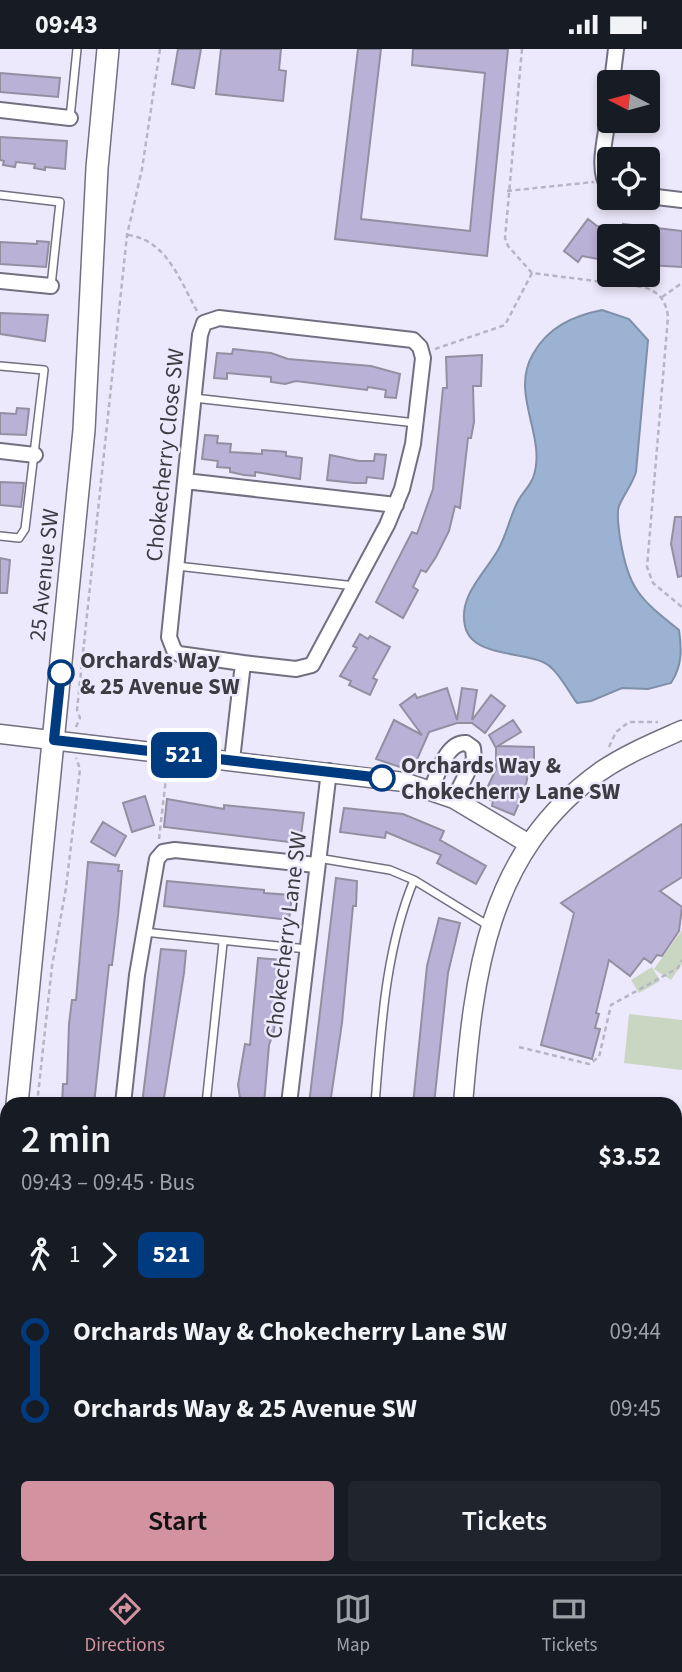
<!DOCTYPE html>
<html lang="en">
<head>
<meta charset="utf-8">
<style>
	:root { --surface:#171b24; --page:#20242c; --text:#f1f3f6; --muted:#9ea1a6; --line:#363941; --accent:#d3929f }
	body { margin:0; font-family:"Source Sans 3",sans-serif; background:var(--page); color:var(--text); height:100vh; display:flex; flex-direction:column; font-size:26px; white-space:nowrap }
	* { box-sizing:border-box; margin:0 }
	p { font-size:23px; color:var(--muted) }
	.icon { flex:none; width:38px; height:38px; fill:none; stroke:currentColor; stroke-width:2; stroke-linecap:round; stroke-linejoin:round }
	.map { position:relative; flex:1; overflow:hidden }
	.details { position:absolute; left:0px; top:1048px; width:682px; height:478px; display:flex; flex-direction:column; background:var(--surface); border-radius:21px 21px 0 0; box-shadow:0 4px 10px #0003 }
	.details>* { flex:none }
	.badge { padding:0 14px; border-radius:10px; font-size:24px; line-height:46px }
	.needle { width:46px; rotate:276deg }
	.buttons { position:absolute; left:597px; top:21px; display:grid; gap:14px }
	.buttons a { display:grid; place-items:center; width:63px; height:63px; border-radius:7px; background:var(--surface); box-shadow:0 4px 10px #0003; font-size:35px }
	.map>.badge { position:absolute; translate:-50% -50%; box-shadow:0 0 0 4px #fff }
	.legs { display:flex; align-items:center; gap:10px; height:77px; padding:0 21px; font-size:23px }
	.legs p { margin-inline-start:auto }
	.headline { display:flex; align-items:center; justify-content:space-between; height:119px; padding:0 21px }
	h1 { font-size:38px; font-weight:600; line-height:52px }
	.cta { display:flex; gap:14px; margin-top:auto; padding:14px 21px }
	.cta a { flex:1; height:80px; border-radius:7px; background:var(--accent); color:#111; font-size:28px; font-weight:600; line-height:80px; text-align:center }
	.cta a+a { background:var(--page); color:var(--text) }
	ul { padding:0 21px; list-style:none }
	li { display:flex; align-items:center; gap:24px; height:77px; font-size:26px }
	li i { display:grid; place-items:center; width:10px; height:100%; margin:0 9px; background:currentColor }
	li i::after { content:''; width:18px; height:18px; margin:-9px; border:5px solid; border-radius:50%; background:var(--surface) }
	li p { margin-inline-start:auto }
	li:first-child i { background:linear-gradient(#0000 50%,currentColor 0) }
	li:last-child i { background:linear-gradient(currentColor 50%,#0000 0) }
	.status { display:flex; justify-content:space-between; align-items:center; height:49px; padding:0 35px; background:var(--surface); direction:ltr }
	.status svg { height:19px; fill:currentColor }
	.menu { display:flex; justify-content:space-around; align-items:center; height:98px; border-top:2px solid var(--line); background:var(--surface); font-size:19px; color:var(--muted) }
	.menu a { display:grid; justify-items:center; gap:4px }
	.menu .on { color:var(--accent) }
	.map>svg:first-child { display:block }
	.green { fill:#c9d6c1 }
	.water { fill:#9bb2d2; stroke:#7f8fa7; stroke-width:2 }
	.building { fill:#bab1d6; stroke:#938fa1; stroke-width:2 }
	.lines { fill:none; stroke-linecap:round; stroke-linejoin:round }
	.service-casing { stroke:#736f80; stroke-width:10 }
	.minor-casing { stroke:#736f80; stroke-width:18 }
	.tertiary-casing { stroke:#736f80; stroke-width:21 }
	.secondary-casing { stroke:#736f80; stroke-width:24 }
	.path { stroke:#b8b4c4; stroke-width:2.5; stroke-dasharray:5 3.5; stroke-linecap:butt }
	.service { stroke:#fff; stroke-width:7 }
	.minor { stroke:#fff; stroke-width:14 }
	.tertiary { stroke:#fff; stroke-width:18 }
	.secondary { stroke:#fff; stroke-width:21 }
	.line-1-casing { stroke:#fff; stroke-width:16 }
	.line-1 { stroke:#003b80; stroke-width:10 }
	.stop-1-dot { fill:#fff; stroke:#003b80; stroke-width:3.5 }
	.labels { text-anchor:middle; dominant-baseline:central; stroke-width:5; stroke-linejoin:round; paint-order:stroke }
	.street-label { font-size:23px; fill:#3e3c43; stroke:#ede9fc }
	.stop-label { font-size:23px; font-weight:bold; fill:#3e3c43; stroke:#ede9fc; text-anchor:start }
</style>
</head>
<body>
<div class="status"><b>09:43</b><svg viewBox="0 0 49 12"><path d="M0 12V9h3v3zM5 12V6h3v6zM10 12V3h3v9zM15 12V0h3v12zM26 1h20v11H26zM47 4h2v5h-2z"/></svg></div>
<div class="map">
<svg width="682" height="1525" viewBox="0 0 682 1525">
	<rect width="100%" height="100%" fill="#ede9fc"/>
	<path class="green" d="M682,881V915L671,931L654,920Z
		M652,918L660,932L639,944L631,931Z
		M629,965L682,971V1021L624,1014Z
		M676,1083L682,1084V1155H676Z"/>
	<path class="water" d="M602,261L629,270L648,291L636,423C632,436 624,445 619,457C616,465 619,480 620,489C629,541 639,549 679,581C682,601 682,617 671,634L648,640L622,639L591,652L577,654C568,642 557,619 543,613C521,603 471,607 465,577C458,547 485,524 498,501C507,485 510,467 518,452C523,443 529,438 533,429C548,388 509,346 533,305C548,278 573,267 602,261Z"/>
	<path class="building" d="M178,0H201L194,39L172,35Z
		M221,0H281L279,21L286,22L283,52L216,45Z
		M358,0H381L361,170L470,182L485,24L412,16L413,0H508L487,207L335,190Z
		M0,24L60,29L58,48L0,43Z
		M0,88L67,92L65,120L45,118V121L34,119L35,115L16,113L15,118L3,116L4,112L0,111Z
		M588,170L597,177L623,181V175L682,182V218L648,216V187H609V212L582,207L578,213L564,202Z
		M37,192L49,193L46,218L0,215V193L37,195Z
		M0,264L48,266L45,292L0,285Z
		M233,300L271,304L288,310L371,317L400,325L396,349L385,348L386,341L368,338L367,341L296,332L285,335L271,333V328L227,324V330L214,329L217,304L232,305Z
		M482,306L481,337H473L474,373L471,389H468L460,459L455,457L449,482L436,508L426,523L421,521L413,538L418,541L403,569L376,553L412,483L417,485L433,440L443,339H447L446,308Z
		M17,359L29,360L26,386L0,385V364L16,365Z
		M205,386L218,387L217,394L231,395L230,403L262,405V401L276,402L286,403V407L302,409L300,430L255,423V427L244,426L230,423V419L217,418L218,412L202,410Z
		M375,405L386,406L383,430L367,428L366,434H354L327,431L330,406L359,412H374Z
		M0,433L24,434L21,458L0,456Z
		M675,468H682V527L678,528L671,495Z
		M0,509L10,511L7,544H0Z
		M360,585L368,590L370,587L390,598L373,629L377,631L370,646L349,636L351,632L340,627L357,599L353,597Z
		M447,639L457,671L462,639L477,641L472,671L491,646L505,657L485,684L472,674H457L429,683L415,715L402,711L400,718L376,710L394,671L422,686L400,656L415,645L417,649Z
		M513,671L521,683L498,697L534,698V716H530L525,740L514,766L492,757L493,752L483,748L496,720V699L489,686Z
		M145,747L154,776L132,783L123,754Z
		M167,750L224,760V756L304,764L301,786H298L297,794L164,778Z
		M344,759L403,765L444,782L440,791L486,817L476,835L437,814L441,806L386,783L385,789L340,783Z
		M103,773L126,787L115,807L91,793Z
		M682,775V828L660,842L682,858L679,882L662,907L657,906L651,914L644,909L630,927L609,911L596,964L599,965L595,979L600,980L592,1010L541,996L574,864L561,854Z
		M88,813L119,816L118,822H122L118,867L112,916H109L94,1055H62L63,1035H67L69,975L72,951H76Z
		M336,829L357,832L356,857H353L342,974L330,1055H309Z
		M167,832L264,841V844L292,846L289,871L164,857Z
		M439,869L460,874L448,924L434,1055H413L427,917Z
		M161,900L186,902L184,924L163,1055H142Z
		M258,909L282,911L274,982L269,996L264,1055H241L238,1036L245,995L250,996Z"/>
	<g class="lines">
		<defs>
			<path id="service" d="M70,69L77,0
				M0,146L60,153L51,237
				M0,317L44,321L25,480L19,489L0,487
				M194,349L416,374
				M177,517L355,537
				M318,809L390,821L414,831
				M144,883L307,900
				M206,1055L223,894
				M375,1055C381,981 385,901 414,831L489,877
				M676,1368L682,1369
				M172,1525L173,1519
				M393,1525L394,1519
				M569,1525V1519"/>
			<path id="minor" d="M612,33L616,0
				M0,61L70,69
				M609,63C607,84 595,121 609,139
				M648,147L682,151
				M0,232L51,237
				M0,402L35,406
				M185,432L396,456
				M232,711L243,614L296,620L312,616L387,476L402,440L413,395L423,309L420,298L413,291L219,269L204,274L200,286L169,588L174,601L179,605L243,614
				M431,741C438,725 446,693 466,694L473,699L474,710L454,750
				M123,1055L137,926L157,810L163,803L175,801L316,816
				M289,1055L329,722
				M676,1283L682,1284
				M676,1450H682
				M256,1519L257,1525
				M654,1525V1519"/>
			<path id="tertiary" d="M0,685L404,733L454,750L529,795
				M463,1055C474,925 486,804 601,722C626,705 655,693 682,681
				M481,1525V1519"/>
			<path id="secondary" d="M17,1055L84,381L97,119L108,0
				M0,1226L7,1156"/>
		</defs>
		<use href="#service" class="service-casing"/>
		<use href="#minor" class="minor-casing"/>
		<use href="#tertiary" class="tertiary-casing"/>
		<use href="#secondary" class="secondary-casing"/>
		<path class="path" d="M522,0L505,189L508,197L532,224L643,238C660,243 666,252 668,268L647,518L653,534L682,558
			M507,142L594,133
			M128,186C167,191 180,232 197,262
			M662,248L682,234
			M435,300L505,276L532,224
			M76,678L80,669L77,661L127,186L142,120L160,0
			M609,698L616,683L629,673H658
			M159,790L167,720
			M519,998L589,1015L599,1008L611,956L678,919L682,911
			M37,1055L52,917L66,839L80,720L76,709
			M0,1428L7,1354"/>
		<use href="#service" class="service"/>
		<use href="#minor" class="minor"/>
		<use href="#tertiary" class="tertiary"/>
		<use href="#secondary" class="secondary"/>
	</g>
	<g class="lines">
		<defs>
			<path id="line-1" d="M61,624L54,691L382,729"/>
		</defs>
		<use href="#line-1" class="line-1-casing"/>
		<use href="#line-1" class="line-1"/>
	</g>
	<g class="stop-1-dot">
		<circle cx="61" cy="624" r="12"/>
		<circle cx="382" cy="729" r="12"/>
	</g>
	<g class="labels">
		<g class="street-label">
			<text transform="translate(165 406) rotate(-84)">Chokecherry Close SW</text>
			<text transform="translate(44 526) rotate(-84)">25 Avenue SW</text>
			<text transform="translate(286 886) rotate(-83)">Chokecherry Lane SW</text>
		</g>
		<g class="stop-label">
			<text x="80" y="611">Orchards Way<tspan x="80" dy="26">&amp; 25 Avenue SW</tspan></text>
			<text x="401" y="716">Orchards Way &amp;<tspan x="401" dy="26">Chokecherry Lane SW</tspan></text>
		</g>
	</g>
</svg>
<div class="buttons">
<a><svg class="needle" viewBox="-14 -14 28 28"><path d="M0-13l5 13h-10z" fill="#e53935"/><path d="M0 13l5-13h-10z" fill="#9ea1a6"/></svg></a>
<a><svg class="icon" aria-label="locate" viewBox="0 0 24 24"><circle cx="12" cy="12" r="6"/><path d="M12 2v4M12 18v4M2 12h4M18 12h4"/></svg></a>
<a><svg class="icon" aria-label="layers" viewBox="0 0 24 24"><path d="M12 4l9 5-9 5-9-5zM3 14l9 5 9-5"/></svg></a>
</div>
<b class="badge" style="left:184px;top:706px;background:#003b80;color:#fff">521</b>
<section class="details">
<div class="headline"><div><h1>2 min</h1><p>09:43 – 09:45 · Bus</p></div><b>$3.52</b></div>
<div class="legs"><svg class="icon" aria-label="walk" viewBox="0 0 24 24"><circle cx="13" cy="4" r="2"/><path d="M13 8l-2 6 4 7M11 14l-3 7M7 12l3-4h3l4 4"/></svg>1<svg class="icon" aria-label="forward" viewBox="0 0 24 24"><path d="M9 5l7 7-7 7"/></svg><b class="badge" style="background:#003b80;color:#fff">521</b></div>
<ul>
<li><i style="color:#003b80"></i><b>Orchards Way &amp; Chokecherry Lane SW</b><p>09:44</p></li>
<li><i style="color:#003b80"></i><b>Orchards Way &amp; 25 Avenue SW</b><p>09:45</p></li>
</ul>
<div class="cta"><a>Start</a><a>Tickets</a></div>
</section>
</div>
<nav class="menu">
<a class="on"><svg class="icon" aria-label="directions" viewBox="0 0 24 24"><path d="M12 3l9 9-9 9-9-9zM9 14v-3h6M13 9l2 2-2 2"/></svg>Directions</a>
<a><svg class="icon" aria-label="map" viewBox="0 0 24 24"><path d="M3 6l6-2 6 2 6-2v14l-6 2-6-2-6 2zM9 4v14M15 6v14"/></svg>Map</a>
<a><svg class="icon" aria-label="tickets" viewBox="0 0 24 24"><path d="M3 7h18v10H3zM15 7v10"/></svg>Tickets</a>
</nav>
</body>
</html>
